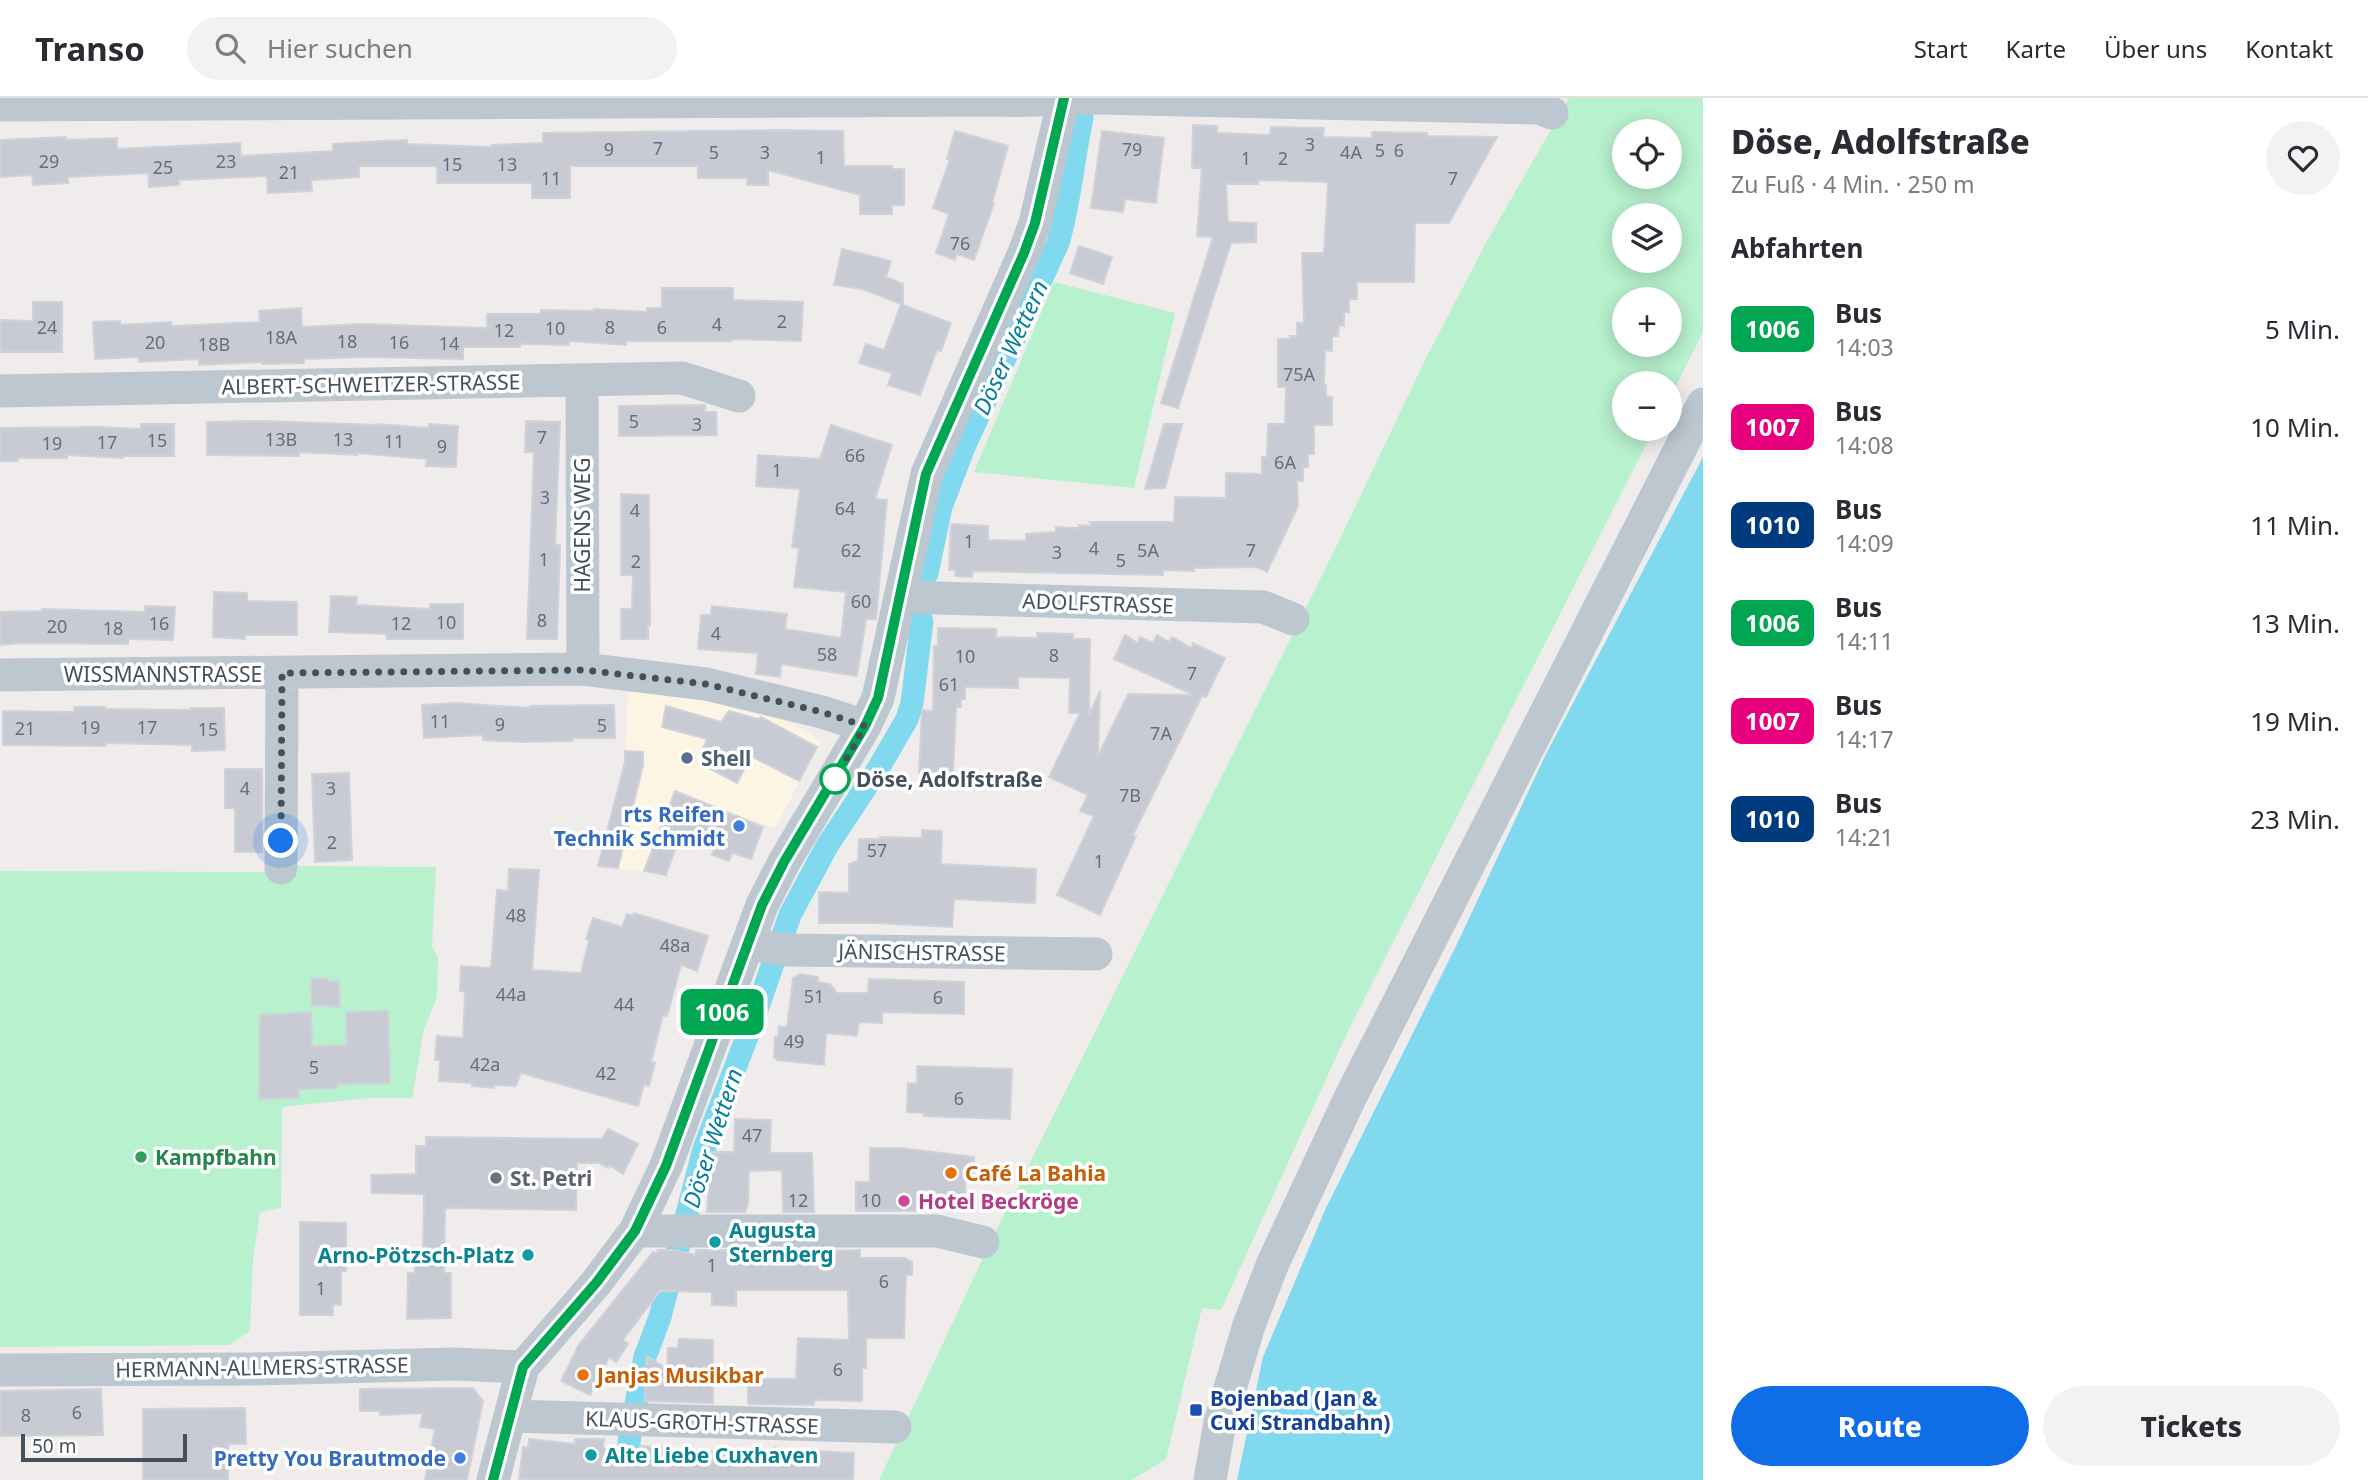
<!DOCTYPE html>
<html lang="de">
<head>
<meta charset="utf-8">
<style>
	:root { --surface:#fff; --page:#f2f2f3; --text:#2b2b33; --muted:#7c7c81; --line:#e1e1e2; --accent:#0f6de7 }
	body { margin:0; font-family:"Noto Sans",sans-serif; background:var(--page); color:var(--text); height:100vh; display:flex; flex-direction:column; font-size:26px; white-space:nowrap }
	* { box-sizing:border-box; margin:0 }
	p { font-size:23px; color:var(--muted) }
	.icon { flex:none; width:38px; height:38px; fill:none; stroke:currentColor; stroke-width:2; stroke-linecap:round; stroke-linejoin:round }
	.map { position:relative; flex:1; overflow:hidden }
	.panel { display:flex; flex-direction:column; background:var(--surface); width:665px }
	.panel>* { flex:none }
	.badge { padding:0 14px; border-radius:10px; font-size:24px; line-height:46px }
	.controls { position:absolute; left:1612px; top:21px; display:grid; gap:14px }
	.controls a { display:grid; place-items:center; width:70px; height:70px; border-radius:50%; background:var(--surface); box-shadow:0 4px 18px #0003; font-size:35px }
	.scale { position:absolute; left:21px; bottom:18px; width:166px; box-sizing:border-box; padding-left:7px; border:4px solid #44505b; border-top:0; font-size:19px; line-height:24px; white-space:nowrap; color:#44505b; -webkit-text-stroke:5px #fff; paint-order:stroke }
	.you { position:absolute; width:35px; height:35px; margin:-18px; border:5px solid #fff; border-radius:50%; background:#1a73e8; box-shadow:0 0 0 10px #1a73e833 }
	.map>.badge { position:absolute; translate:-50% -50%; box-shadow:0 0 0 4px #fff }
	h2 { padding:0 28px; font-size:26px; line-height:63px }
	.round { display:grid; place-items:center; flex:none; width:74px; height:74px; border-radius:37px; background:var(--page) }
	.headline { display:flex; align-items:center; justify-content:space-between; height:119px; padding:0 28px }
	h1 { font-size:33px; font-weight:800; line-height:52px }
	.primary-button { display:flex; gap:14px; margin-top:auto; padding:14px 28px }
	.primary-button a { flex:1; height:80px; border-radius:42px; background:var(--accent); color:#fff; font-size:28px; font-weight:800; line-height:80px; text-align:center }
	.primary-button a+a { background:var(--page); color:var(--text) }
	ul { padding:0; list-style:none }
	li { display:flex; align-items:center; gap:21px; height:98px; padding:0 28px }
	li div { flex:1 }
	li b { display:block; font-size:26px }
	li em { font-style:normal }
	li .badge { min-width:77px; font-weight:700; text-align:center }
	header { display:flex; align-items:center; gap:42px; box-sizing:border-box; height:98px; padding:0 35px; background:var(--surface); border-bottom:2px solid var(--line) }
	header strong { font-size:33px }
	nav { display:flex; gap:38px; margin-inline-start:auto; font-size:24px }
	.search { width:490px; height:63px; background:var(--page); display:flex; align-items:center; gap:18px; box-sizing:border-box; padding:0 24px; border-radius:38px; color:var(--muted); font-size:26px }
	main { display:flex; flex:1; min-height:0 }
	.map>svg:first-child { display:block }
	.commercial { fill:#fdf5e3 }
	.green { fill:#b7f1cd; fill-rule:evenodd }
	.water { fill:#81d9f0 }
	.lines { fill:none; stroke-linecap:round; stroke-linejoin:round }
	.canal { stroke:#81d9f0; stroke-width:23 }
	.building { fill:#c8cbd3; stroke:#d0d2d9; stroke-width:2 }
	.minor { stroke:#bcc7d0; stroke-width:33 }
	.line-casing { stroke:#fff; stroke-width:16 }
	.line { stroke:#00a651; stroke-width:10 }
	.walk { stroke:#44505b; stroke-width:7; stroke-dasharray:0 12.6 }
	.service-dot { fill:#5c6f8a; stroke:#fff; stroke-width:2.5 }
	.stop-dot { fill:#fff; stroke:#00a651; stroke-width:3.5 }
	.shop-dot { fill:#3f7fe0; stroke:#fff; stroke-width:2.5 }
	.leisure-dot { fill:#2e9e5b; stroke:#fff; stroke-width:2.5 }
	.food-dot { fill:#e8710a; stroke:#fff; stroke-width:2.5 }
	.worship-dot { fill:#6b7280; stroke:#fff; stroke-width:2.5 }
	.hotel-dot { fill:#d1479c; stroke:#fff; stroke-width:2.5 }
	.culture-dot { fill:#0f9aa8; stroke:#fff; stroke-width:2.5 }
	.transit-dot { fill:#1a4fb4; stroke:#fff; stroke-width:2.5 }
	.labels { text-anchor:middle; dominant-baseline:central; stroke-width:7; stroke-linejoin:round; paint-order:stroke }
	.number-label { font-size:18px; fill:#656f79 }
	.street-label { font-size:21px; fill:#44505b; stroke:#fff }
	.service-label { font-size:21px; font-weight:bold; fill:#4e5e75; stroke:#fff; text-anchor:start }
	.stop-label { font-size:21px; font-weight:bold; fill:#44505b; stroke:#fff; text-anchor:start }
	.shop-label { font-size:21px; font-weight:bold; fill:#366cbe; stroke:#fff; text-anchor:end }
	.leisure-label { font-size:21px; font-weight:bold; fill:#27864d; stroke:#fff; text-anchor:start }
	.food-label { font-size:21px; font-weight:bold; fill:#c56008; stroke:#fff; text-anchor:start }
	.worship-label { font-size:21px; font-weight:bold; fill:#5b616d; stroke:#fff; text-anchor:start }
	.hotel-label { font-size:21px; font-weight:bold; fill:#b23c85; stroke:#fff; text-anchor:start }
	.culture-label { font-size:21px; font-weight:bold; fill:#0d838f; stroke:#fff; text-anchor:start }
	.transit-label { font-size:21px; font-weight:bold; fill:#164399; stroke:#fff; text-anchor:start }
	.water-label { font-size:23px; font-style:italic; fill:#057e9d; stroke:#fff }
</style>
</head>
<body>
<header>
<strong>Transo</strong>
<div class="search"><svg class="icon" aria-label="search" viewBox="0 0 24 24"><circle cx="10" cy="10" r="6"/><path d="M15 15l6 6"/></svg>Hier suchen</div>
<nav><a>Start</a><a>Karte</a><a>Über uns</a><a>Kontakt</a></nav>
</header>
<main>
<div class="map">
<svg width="1703" height="1382" viewBox="0 0 1703 1382">
	<rect width="100%" height="100%" fill="#f0ecec"/>
	<path class="commercial" d="M628,591L729,606L773,616L821,642L775,730L716,710L703,743L682,735L666,777L598,768L625,664Z"/>
	<path class="green" d="M1569,0H1703V234L1670,300V285H1624V331H1654L1348,933L1221,1212L1202,1210L1166,1361L1132,1382H879L989,1147L1340,441L1424,264L1487,143ZM1624,33H1670V79H1624ZM1624,117H1670V163H1624ZM1624,201H1670V247H1624Z
		M1054,184L1175,215L1134,390L974,374Z
		M291,768L436,769L432,848L438,859L437,899L424,931L412,1000H369L282,1009L281,1110L260,1114L253,1160L250,1233L229,1247L0,1249V773L269,774Z"/>
	<path class="water" d="M1703,359V1382H1237L1263,1259L1325,1112L1457,846L1545,658Z"/>
	<g class="lines">
		<path class="canal" d="M927,475L941,409L964,349L1058,145C1070,105 1073,61 1082,20
			M625,1382L630,1337L645,1259L660,1219L704,1051L753,923L790,817L827,748L878,671L907,621L912,605L922,523"/>
	</g>
	<path class="building" d="M1193,27L1217,28V35L1270,37L1271,29L1324,30L1323,39L1372,40V34L1427,35V38L1497,39L1449,125H1415L1414,184H1357V201H1349V214H1344V228L1339,227L1338,238H1332V253L1325,252L1324,287H1326V298L1332,299V327H1314V356H1308V369H1303V383H1297L1298,408L1267,474L1257,469L1194,470V473L1163,472V477L972,473V479L955,478V472H949L951,426L988,428V442L1026,443V436L1056,434V429L1079,430V427L1091,428L1090,424H1174L1175,399L1226,400V375L1262,376V359H1267L1268,326H1285L1286,289H1278V241H1290V238H1297V225H1304L1302,155H1324L1328,84L1258,82V86H1226L1228,124L1256,125V144L1231,145L1178,310L1161,305L1213,139L1197,138L1202,70H1192Z
		M778,32L843,33L844,68H892V71H904V107H892V116H860V97L768,72V87H747V80H698V68H570V100H532V85H437V68H359V79L311,82L312,93L268,95L267,78L179,82V87L149,89L148,75L68,79V85L33,87L32,77L0,79V42L66,39V42L117,40V51L240,45L241,58L333,53V46L382,43L407,42V46L492,49V47L543,45V35Z
		M955,33L1008,48L992,105H994L974,162L957,156L955,162L936,155L949,116L933,110L950,61H947Z
		M1102,33L1164,40L1156,105L1125,101L1123,114L1091,110Z
		M1079,148L1112,159L1103,186L1070,175Z
		M842,151L891,163L886,179L903,186V207L951,225L941,253L937,252L920,297L888,287L892,275L859,265L866,246L884,252L901,206L863,191L834,187Z
		M662,190H733V202L803,204L801,243L732,241V243H626V247L569,243V247L520,246V249H463V261L367,259L303,261L304,265L262,266V264L199,267V261L139,264L138,259L95,261L93,224L120,223V227L171,224L172,228L260,224L259,213L301,210L302,229L363,226L487,230V216H541V212L594,213V211L647,214V210H662Z
		M33,204H62V254H0V222L33,223Z
		M705,307V314H716L717,337L619,338V308Z
		M263,323L378,327V326L429,330V326L458,328L456,369L426,368L427,361L357,355V357L299,354V358L207,357V324Z
		M526,323L560,324L555,447H560L557,541H527L534,354H525Z
		M141,326H174V358H123V360L67,357V360H18V363H0V330L97,329L141,331Z
		M1164,326H1182L1165,390L1145,391Z
		M831,327L892,347L875,401L887,402L876,521H866L857,578L781,566L780,579L756,576L758,555L698,551L701,517H711L712,508L787,516L785,531L841,540L846,494L794,489L799,450L792,449L800,391L756,388L758,357L820,361Z
		M621,396L649,397L650,527H648V541H621V511H632L633,477H621Z
		M214,494L247,495V503L297,504V537H245V541L213,539Z
		M331,498L357,499L356,507L430,511V506H463V541H387V536L329,534Z
		M145,508L175,509L173,542L128,541V546L22,545L0,547V514L42,513V511L145,514Z
		M938,530L996,531V539L1038,540L1037,535L1073,536V541H1090L1089,617L1100,593L1098,658L1128,596L1194,597L1114,561L1125,537L1138,545L1140,539L1153,545L1157,537L1169,544L1172,539L1191,550L1193,545L1225,560L1206,599L1202,598L1133,737L1136,738L1100,817L1057,797L1094,718L1080,713L1088,697L1049,679L1080,615H1069L1070,580L1018,579V590L965,589V601H961V609H956L953,675L919,674L922,612L933,613L934,548H938Z
		M457,605L530,610V608L614,607L615,640H573V643L520,644L483,642V637L424,640L422,607Z
		M666,608L721,624L729,613L758,621L761,619L817,649L799,683L751,658L737,685L707,669L713,655L703,651L707,641L662,629Z
		M74,609H105V611L191,612V610H224L225,652L192,653V647L105,645V648L3,647V613L74,614Z
		M625,653L643,654V667L618,770L598,768L625,664Z
		M225,671H262V754H235V710H225Z
		M349,675L352,762L315,764L312,676Z
		M675,693L763,729L751,761L732,755L729,763L712,757L715,748L681,735L666,777L644,773Z
		M922,732L942,733L941,766L1036,771L1035,805L954,801L952,829L876,825H819V794L849,795V766L858,763L859,741H880V739L922,740Z
		M509,771L539,772L532,872L581,875L589,842L586,841L593,820L622,829L627,816L633,818L634,815L708,838L697,873L681,867L667,918L663,917L651,964L655,965L649,988L644,986L638,1008L521,975L516,988L494,987V990L472,988V985L439,983L440,962H435L437,938L463,940L465,893H460L461,868L491,870L497,792L508,793Z
		M800,876L818,879V884L830,886L837,895H868L869,881L964,884V916L882,914V925L859,924L857,938L826,935L824,967L777,962V961L774,960L775,939H778L779,928L787,929L793,880Z
		M328,880V884L339,883L340,909L312,907L311,881Z
		M388,913L390,985L338,986V990L299,991V1000L259,1001L260,917L311,914L312,948L347,947L346,914Z
		M917,968L1012,971L1010,1021L924,1018V1015L907,1014L908,985L917,986Z
		M735,1021L771,1022L770,1055H812L814,1114H783L782,1072L749,1073L748,1106L745,1114H707L711,1054H734Z
		M608,1031L638,1046L623,1076L609,1067L608,1070L599,1065H577L576,1112L445,1110L444,1175H451V1220L407,1221L408,1175H415L414,1162H423L424,1096L372,1095L371,1077L416,1076V1048H426V1039L602,1041Z
		M870,1050H900L974,1059V1075H965L966,1109H921V1113H856V1084H870Z
		M300,1124L346,1125V1173H341V1207L333,1206V1217H300Z
		M658,1152H674L696,1157V1152H793V1154L860,1152V1160H905L912,1164V1177H906L904,1240H866V1270H862V1303L814,1302V1307L748,1306V1281H796L798,1240L849,1242L848,1192H736V1208L712,1207V1194L660,1193L623,1242L628,1246L616,1264L609,1259L590,1297L561,1283L578,1248L653,1154L657,1155Z
		M679,1241L713,1242V1305L645,1303L647,1258L667,1271L668,1250H678Z
		M473,1290L483,1303L467,1382H425L435,1331L420,1329L423,1315L380,1317V1313H360V1291Z
		M101,1291L103,1337L0,1338V1293Z
		M245,1310L246,1346H228V1382H143V1311Z
		M529,1341L575,1346V1341H604L603,1350L639,1360L640,1348L665,1349V1372L689,1354L696,1352L765,1358L775,1349L781,1357L814,1359L815,1353L854,1355L853,1382H519L523,1349L528,1350Z"/>
	<g class="lines">
		<path class="minor" d="M0,7L995,2C1030,4 1063,0 1097,0L1539,10L1552,15
			M582,282L583,571
			M0,293L682,280L739,298
			M900,499L1263,509L1293,521
			M0,577L583,571L706,586L822,614L865,628
			M281,770L282,575
			M748,846L787,852L1096,856
			M635,1133H937L983,1144
			M0,1272L257,1271L454,1266L523,1269
			M510,1318L895,1329
			M493,1382L523,1269L596,1185L635,1133L666,1068L762,807L784,764L865,628L878,600L927,376L1024,155L1035,125L1064,0
			M1210,1382L1220,1324L1249,1227L1273,1165L1350,1000L1703,306"/>
	</g>
	<g class="lines">
		<defs>
			<path id="line" d="M493,1382L523,1269L596,1185L635,1133L666,1068L762,807L784,764L865,628L878,600L926,376L1024,155L1035,125L1064,0"/>
		</defs>
		<use href="#line" class="line-casing"/>
		<use href="#line" class="line"/>
		<path class="walk" d="M281,743L282,575L583,572L706,586L822,614L865,628L835,681"/>
	</g>
	<circle class="service-dot" cx="687" cy="660" r="7"/>
	<circle class="stop-dot" cx="835" cy="681" r="14"/>
	<g class="shop-dot">
		<circle cx="739" cy="728" r="7"/>
		<circle cx="460" cy="1360" r="7"/>
	</g>
	<circle class="leisure-dot" cx="141" cy="1059" r="7"/>
	<g class="food-dot">
		<circle cx="951" cy="1075" r="7"/>
		<circle cx="583" cy="1277" r="7"/>
	</g>
	<circle class="worship-dot" cx="496" cy="1080" r="7"/>
	<circle class="hotel-dot" cx="904" cy="1103" r="7"/>
	<g class="culture-dot">
		<circle cx="715" cy="1144" r="7"/>
		<circle cx="528" cy="1157" r="7"/>
		<circle cx="591" cy="1357" r="7"/>
	</g>
	<rect class="transit-dot" x="1189" y="1305" width="14" height="14" rx="3.5"/>
	<g class="labels">
		<g class="number-label">
			<text x="1310" y="46">3</text>
			<text x="658" y="50">7</text>
			<text x="609" y="51">9</text>
			<text x="1132" y="51">79</text>
			<text x="1380" y="52">5</text>
			<text x="1399" y="52">6</text>
			<text x="714" y="54">5</text>
			<text x="765" y="54">3</text>
			<text x="1351" y="54">4A</text>
			<text x="821" y="59">1</text>
			<text x="1246" y="60">1</text>
			<text x="1283" y="60">2</text>
			<text x="49" y="63">29</text>
			<text x="226" y="63">23</text>
			<text x="452" y="66">15</text>
			<text x="507" y="66">13</text>
			<text x="163" y="69">25</text>
			<text x="289" y="74">21</text>
			<text x="551" y="80">11</text>
			<text x="1453" y="80">7</text>
			<text x="960" y="145">76</text>
			<text x="782" y="223">2</text>
			<text x="717" y="226">4</text>
			<text x="47" y="229">24</text>
			<text x="610" y="229">8</text>
			<text x="662" y="229">6</text>
			<text x="555" y="230">10</text>
			<text x="504" y="232">12</text>
			<text x="281" y="239">18A</text>
			<text x="347" y="243">18</text>
			<text x="155" y="244">20</text>
			<text x="399" y="244">16</text>
			<text x="449" y="245">14</text>
			<text x="214" y="246">18B</text>
			<text x="1299" y="276">75A</text>
			<text x="634" y="323">5</text>
			<text x="697" y="326">3</text>
			<text x="542" y="339">7</text>
			<text x="281" y="341">13B</text>
			<text x="343" y="341">13</text>
			<text x="157" y="342">15</text>
			<text x="394" y="343">11</text>
			<text x="107" y="344">17</text>
			<text x="52" y="345">19</text>
			<text x="442" y="348">9</text>
			<text x="855" y="357">66</text>
			<text x="1285" y="364">6A</text>
			<text x="777" y="372">1</text>
			<text x="545" y="399">3</text>
			<text x="845" y="410">64</text>
			<text x="635" y="412">4</text>
			<text x="969" y="443">1</text>
			<text x="1094" y="450">4</text>
			<text x="851" y="452">62</text>
			<text x="1148" y="452">5A</text>
			<text x="1251" y="452">7</text>
			<text x="1057" y="454">3</text>
			<text x="544" y="461">1</text>
			<text x="1121" y="462">5</text>
			<text x="636" y="463">2</text>
			<text x="861" y="503">60</text>
			<text x="542" y="522">8</text>
			<text x="446" y="524">10</text>
			<text x="159" y="525">16</text>
			<text x="401" y="525">12</text>
			<text x="57" y="528">20</text>
			<text x="113" y="530">18</text>
			<text x="716" y="535">4</text>
			<text x="827" y="556">58</text>
			<text x="1054" y="557">8</text>
			<text x="965" y="558">10</text>
			<text x="1192" y="575">7</text>
			<text x="949" y="586">61</text>
			<text x="440" y="623">11</text>
			<text x="500" y="626">9</text>
			<text x="602" y="627">5</text>
			<text x="90" y="629">19</text>
			<text x="147" y="629">17</text>
			<text x="25" y="630">21</text>
			<text x="208" y="631">15</text>
			<text x="1161" y="635">7A</text>
			<text x="245" y="690">4</text>
			<text x="331" y="690">3</text>
			<text x="1130" y="697">7B</text>
			<text x="332" y="744">2</text>
			<text x="877" y="752">57</text>
			<text x="1099" y="763">1</text>
			<text x="516" y="817">48</text>
			<text x="675" y="847">48a</text>
			<text x="511" y="896">44a</text>
			<text x="814" y="898">51</text>
			<text x="938" y="899">6</text>
			<text x="624" y="906">44</text>
			<text x="794" y="943">49</text>
			<text x="485" y="966">42a</text>
			<text x="314" y="969">5</text>
			<text x="606" y="975">42</text>
			<text x="959" y="1000">6</text>
			<text x="752" y="1037">47</text>
			<text x="798" y="1102">12</text>
			<text x="871" y="1102">10</text>
			<text x="712" y="1167">1</text>
			<text x="884" y="1183">6</text>
			<text x="321" y="1190">1</text>
			<text x="838" y="1271">6</text>
			<text x="77" y="1314">6</text>
			<text x="26" y="1317">8</text>
		</g>
		<g class="street-label">
			<text transform="translate(371 286) rotate(-1)">ALBERT-SCHWEITZER-STRASSE</text>
			<text transform="translate(582 427) rotate(-90)">HAGENS WEG</text>
			<text transform="translate(1098 505) rotate(2)">ADOLFSTRASSE</text>
			<text x="163" y="576">WISSMANNSTRASSE</text>
			<text transform="translate(922 854) rotate(1)">JÄNISCHSTRASSE</text>
			<text transform="translate(262 1269) rotate(-1)">HERMANN-ALLMERS-STRASSE</text>
			<text transform="translate(702 1324) rotate(2)">KLAUS-GROTH-STRASSE</text>
		</g>
		<g class="service-label">
			<text x="701" y="660">Shell</text>
		</g>
		<g class="stop-label">
			<text x="856" y="681">Döse, Adolfstraße</text>
		</g>
		<g class="shop-label">
			<text x="725" y="716">rts Reifen<tspan x="725" dy="24">Technik Schmidt</tspan></text>
			<text x="446" y="1360">Pretty You Brautmode</text>
		</g>
		<g class="leisure-label">
			<text x="155" y="1059">Kampfbahn</text>
		</g>
		<g class="food-label">
			<text x="965" y="1075">Café La Bahia</text>
			<text x="597" y="1277">Janjas Musikbar</text>
		</g>
		<g class="worship-label">
			<text x="510" y="1080">St. Petri</text>
		</g>
		<g class="hotel-label">
			<text x="918" y="1103">Hotel Beckröge</text>
		</g>
		<g class="culture-label">
			<text x="729" y="1132">Augusta<tspan x="729" dy="24">Sternberg</tspan></text>
			<text x="514" y="1157" text-anchor="end">Arno-Pötzsch-Platz</text>
			<text x="605" y="1357">Alte Liebe Cuxhaven</text>
		</g>
		<g class="transit-label">
			<text x="1210" y="1300">Bojenbad (Jan &amp;<tspan x="1210" dy="24">Cuxi Strandbahn)</tspan></text>
		</g>
		<g class="water-label">
			<text transform="translate(1010 249) rotate(-65)">Döser Wettern</text>
			<text transform="translate(712 1040) rotate(-72)">Döser Wettern</text>
		</g>
	</g>
</svg>
<div class="controls">
<a><svg class="icon" aria-label="locate" viewBox="0 0 24 24"><circle cx="12" cy="12" r="6"/><path d="M12 2v4M12 18v4M2 12h4M18 12h4"/></svg></a>
<a><svg class="icon" aria-label="layers" viewBox="0 0 24 24"><path d="M12 4l9 5-9 5-9-5zM3 14l9 5 9-5"/></svg></a>
<a>+</a>
<a>−</a>
</div>
<div class="scale">50 m</div>
<div class="you" style="left:281px;top:743px"></div>
<b class="badge" style="left:722px;top:914px;background:#00a651;color:#fff">1006</b>
</div>
<section class="panel">
<div class="headline"><div><h1>Döse, Adolfstraße</h1><p>Zu Fuß · 4 Min. · 250 m</p></div><a class="round"><svg class="icon" aria-label="heart" viewBox="0 0 24 24"><path d="M12 20l-8-8c-3-5 5-10 8-4 3-6 11-1 8 4z"/></svg></a></div>
<h2>Abfahrten</h2>
<ul>
<li><span class="badge" style="background:#00a651;color:#fff">1006</span><div><b>Bus</b><p>14:03</p></div><em>5 Min.</em></li>
<li><span class="badge" style="background:#e6007e;color:#fff">1007</span><div><b>Bus</b><p>14:08</p></div><em>10 Min.</em></li>
<li><span class="badge" style="background:#003b80;color:#fff">1010</span><div><b>Bus</b><p>14:09</p></div><em>11 Min.</em></li>
<li><span class="badge" style="background:#00a651;color:#fff">1006</span><div><b>Bus</b><p>14:11</p></div><em>13 Min.</em></li>
<li><span class="badge" style="background:#e6007e;color:#fff">1007</span><div><b>Bus</b><p>14:17</p></div><em>19 Min.</em></li>
<li><span class="badge" style="background:#003b80;color:#fff">1010</span><div><b>Bus</b><p>14:21</p></div><em>23 Min.</em></li>
</ul>
<div class="primary-button"><a>Route</a><a>Tickets</a></div>
</section>
</main>
</body>
</html>
